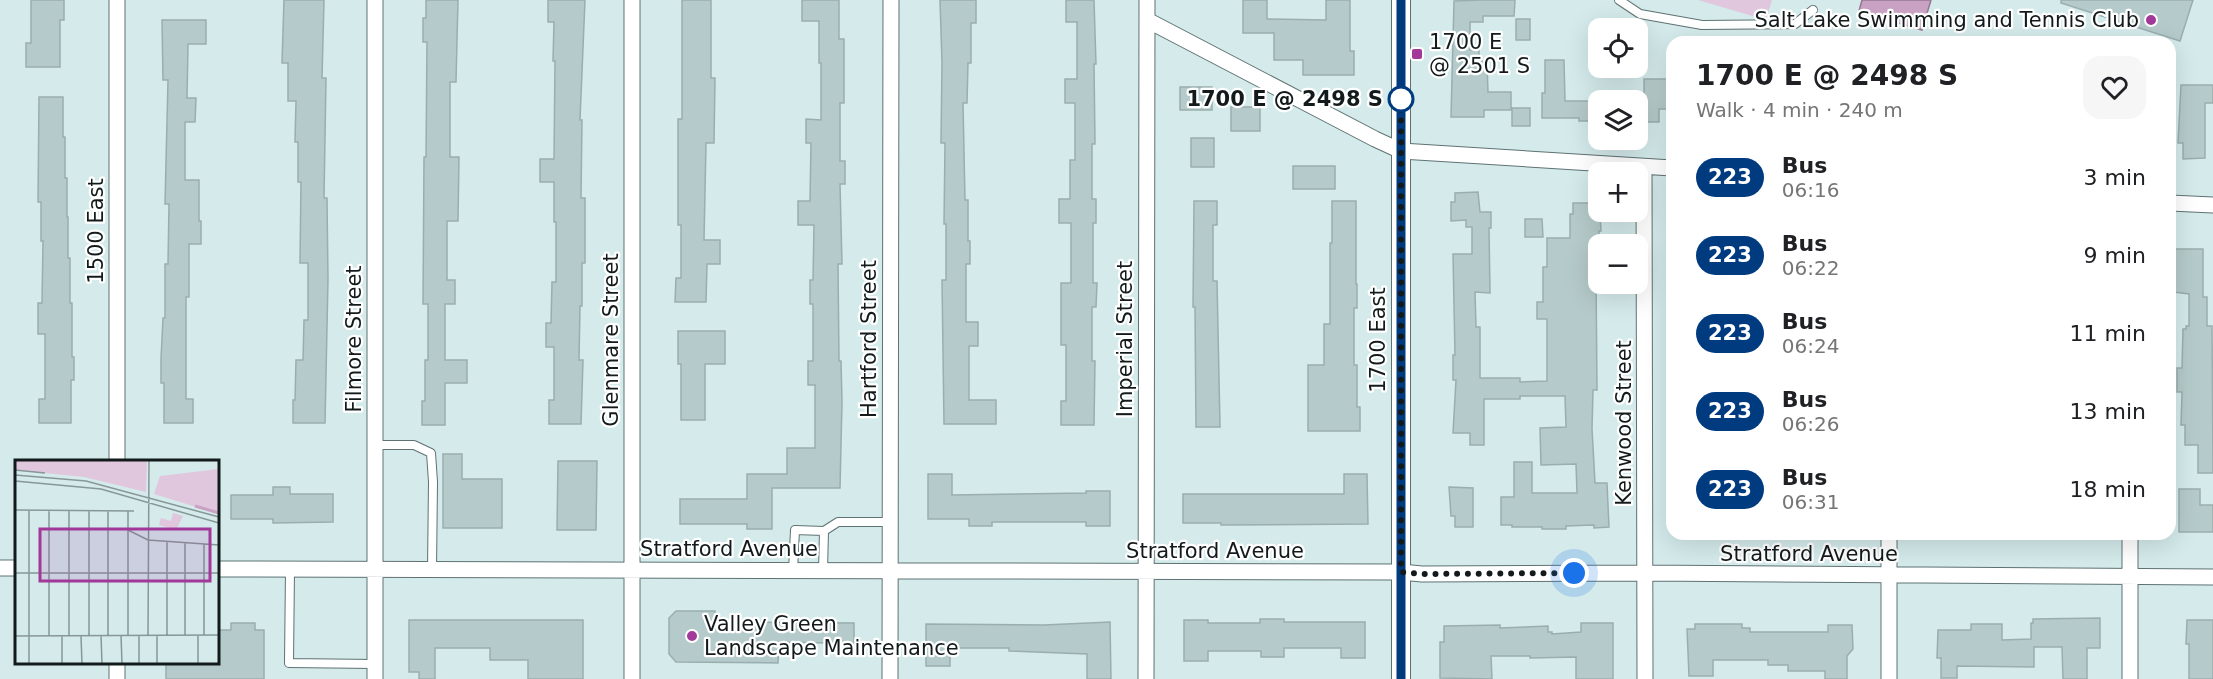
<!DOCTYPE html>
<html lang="en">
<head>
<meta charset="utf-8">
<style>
	:root { --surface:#fff; --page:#f6f6f6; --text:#202124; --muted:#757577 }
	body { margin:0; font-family:"DejaVu Sans",sans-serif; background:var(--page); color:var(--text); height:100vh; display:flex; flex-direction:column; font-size:22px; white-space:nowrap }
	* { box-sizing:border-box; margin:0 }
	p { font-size:20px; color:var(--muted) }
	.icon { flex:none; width:33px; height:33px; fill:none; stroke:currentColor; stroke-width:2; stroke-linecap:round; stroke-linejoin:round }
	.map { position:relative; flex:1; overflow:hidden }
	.drawer { position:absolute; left:1666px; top:36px; width:510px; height:504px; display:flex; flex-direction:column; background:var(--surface); border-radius:18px; box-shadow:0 6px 24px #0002 }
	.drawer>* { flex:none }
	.badge { padding:0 12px; border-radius:20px; font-size:21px; line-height:39px }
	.buttons { position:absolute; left:1588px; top:18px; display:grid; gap:12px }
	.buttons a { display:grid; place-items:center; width:60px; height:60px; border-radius:12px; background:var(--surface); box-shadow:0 6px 24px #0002; font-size:30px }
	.you { position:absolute; width:30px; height:30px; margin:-15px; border:4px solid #fff; border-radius:50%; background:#1a73e8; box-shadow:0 0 0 9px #1a73e833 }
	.map>.badge { position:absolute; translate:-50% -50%; box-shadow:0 0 0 3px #fff }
	.round { display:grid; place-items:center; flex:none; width:63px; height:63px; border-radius:18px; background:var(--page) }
	.head { display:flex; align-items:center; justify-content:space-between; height:102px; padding:0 30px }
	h1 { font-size:28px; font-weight:800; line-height:45px }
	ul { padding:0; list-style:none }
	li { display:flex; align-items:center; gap:18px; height:78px; padding:0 30px }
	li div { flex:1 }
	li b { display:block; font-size:22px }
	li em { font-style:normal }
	li .badge { min-width:66px; font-weight:700; text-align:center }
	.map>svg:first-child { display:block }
	.green { fill:#e1c7dd }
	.water { fill:#c9a1c3; stroke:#927891; stroke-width:1.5 }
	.building { fill:#b5caca; stroke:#9aaeaf; stroke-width:1.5 }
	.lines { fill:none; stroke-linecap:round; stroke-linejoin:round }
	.service-casing { stroke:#5f7273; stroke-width:10 }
	.minor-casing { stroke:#5f7273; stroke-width:17 }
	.tertiary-casing { stroke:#5f7273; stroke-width:20 }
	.service { stroke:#fff; stroke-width:8 }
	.minor { stroke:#fff; stroke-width:15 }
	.tertiary { stroke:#fff; stroke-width:18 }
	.line-casing { stroke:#fff; stroke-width:14 }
	.line { stroke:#003b80; stroke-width:9 }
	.walk { stroke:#131a1b; stroke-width:6; stroke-dasharray:0 10.8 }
	.poi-dot { fill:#a2389a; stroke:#fff; stroke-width:2 }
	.stop-dot { fill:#fff; stroke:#003b80; stroke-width:3 }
	.labels { text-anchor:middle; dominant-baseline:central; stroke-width:4.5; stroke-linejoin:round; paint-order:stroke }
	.poi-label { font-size:21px; fill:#131a1b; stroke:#fff; text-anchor:start }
	.stop-label { font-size:21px; font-weight:bold; fill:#131a1b; stroke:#fff; text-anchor:end }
	.street-label { font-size:21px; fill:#131a1b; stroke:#fff }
	.inset-river { fill:none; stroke:#c9a1c3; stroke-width:3 }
	.inset-road { fill:none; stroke:#879798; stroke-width:1.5 }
	.view { fill:#a2389a; fill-opacity:0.15; stroke:#a2389a; stroke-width:3 }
	.inset-edge { fill:none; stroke:#131a1b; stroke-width:3 }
</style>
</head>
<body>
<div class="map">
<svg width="2213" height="679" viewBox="0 0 2213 679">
	<rect width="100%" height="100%" fill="#d4eaeb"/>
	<path class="green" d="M1698,0H1772L1766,20Z"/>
	<path class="water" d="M1862,0H1931L1922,30L1859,11Z"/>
	<path class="building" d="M31,0H64V20H60V67H26V43H31Z
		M284,0H324L322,78H326L324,198H327L328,279L325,423H293V400H295L296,360H303L304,320H308V263H300L301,182H298V142H295L296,101H288V63H282Z
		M426,0H458L456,82H450V157H459L458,221H447V280H455V304H445V360H467V383H445V425H422V401H425V360H428V304H423L424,157H426L427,42H423V18H426Z
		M548,0H585L580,120H582L581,198H585V263H582V306H580L579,360H583L581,424H549V400H554V347H546V323H551L552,282H556V222H554V182H540V159H554L555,61H553L554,22H548Z
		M682,0H711V78H715L714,143H706L704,240H720V264H707L706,302H675L676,278H681V225H678V119H682Z
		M802,0H839V39H844V103H840V161H845V184H840L842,264H838L839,361H841L842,402L840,488H772V529H747V524H680V499H747V474H787V448H815V385H808V361H813V304H810V280H813L814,225H798V201H810L811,143H806V119L821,120V63H819V21H802Z
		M940,0H976V23H971V63H968L967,103H963L965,200H968V241H970V264H966V322H978V346H969V400H996V424H944L942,280H946V224H944L945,143H941L942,63Z
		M1066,0H1094L1096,64H1094L1095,144H1092V199H1096V223H1093V283H1097L1096,307H1092V361H1095L1094,425H1061V401H1066V345H1061V283H1071V223H1059V199H1070V160H1075V103H1065V79H1077V22H1066Z
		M1243,0H1267V19L1326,20V0H1350V51H1354V75H1303V60H1274V33H1243Z
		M1480,0H1515L1514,16H1483V22H1470V50H1479V61H1487L1488,92H1511V110H1484V117H1451L1454,1Z
		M2061,0H2193L2180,41L2061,3Z
		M1516,19H1530V40H1516Z
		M162,20H206V44H188L187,98H196L195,122H185V180H199V221H201V244H189V297H186V399H193V423H164V383H161V359L163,318H165V264H168L169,204H165L168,80H163Z
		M1545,60H1564L1565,101H1599V121H1579V118H1542V93H1545Z
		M1644,79H1672V109H1659V122H1644Z
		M2181,85H2213V103H2205V158L2183,159V143H2178Z
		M1180,87H1212V110H1180Z
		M39,97H63V137H65V178H67V217H68V258H70V303H72V357H74V380H71V423H39V399H45V334H38V303H42L43,241H41V202H38Z
		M1231,107H1260V131H1231Z
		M1512,108H1530V126H1512Z
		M1191,138H1214V167H1191Z
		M1293,166H1335V189H1293Z
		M1478,192L1480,212H1491V228H1489L1490,293L1475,292L1476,327H1480V378H1520V382L1547,381V319H1537V302H1543V267H1547V238H1570V214H1573V203H1597V214H1600L1601,231H1599V262L1596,273L1597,390H1593L1592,429L1595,483H1607L1609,527L1594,528V525L1566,526V529H1542V527H1512V525H1501V497H1514V462H1532V493H1577L1576,464L1541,465L1540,428L1566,427L1565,396H1520V399H1484V445H1470V433H1453L1456,380H1453V355H1455L1453,254H1472V227H1466V220L1451,221V202H1455V193Z
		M1194,201H1217V225H1213V281H1217L1220,427H1196L1195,307H1193Z
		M1332,201H1356V284H1357V308H1354V365H1357V407H1360V431H1308V365H1324V324H1330V243H1332Z
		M1525,219H1542L1543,237H1525Z
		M2174,249H2203V297H2207V326H2212L2213,473H2198V445H2185V425H2181L2182,392H2177V368H2182L2183,329H2186V326H2189V294L2174,292Z
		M678,331H725V364H705V420H681V364H678Z
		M443,454H462V479H502V528H443Z
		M558,461H597L596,530H557Z
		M928,474H952V495L1086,493V491H1110V526H1086V522H992V526H969V519H928Z
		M1344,474H1367L1368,524L1221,525V523H1183V494H1344Z
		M273,487H290V494H333V522L273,523V519H231V495H273Z
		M1449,487L1473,488V527H1455V516H1451Z
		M2179,489H2200V505H2213V532H2179Z
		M676,611H715V622L854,623V647H829V643L779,642L778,663L676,662L669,654V618Z
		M2100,618V648H2087V679H2063L2062,647H2034V667L1957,666V678H1941V658H1937L1938,630H1971V624H2002V640L2031,639V623H2033V619Z
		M1260,619H1284V622H1365V658H1341V648H1284V657H1261V651H1208V661H1184V620H1208V623H1260Z
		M409,620H583V679H528V660H490V648H435V679H419V672H409Z
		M2187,620H2213V679H2189V644H2186Z
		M1110,622L1111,679H1087V654L1009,651V648H950V666H926V624L1044,625Z
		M231,623H255V630H264V679H166V663H218V630H231Z
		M1581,623H1613V679H1576V657L1530,658V656H1491L1492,679L1440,678V642H1444V626L1500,625V628L1548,626V632H1552V634L1581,632Z
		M1695,624H1742V628H1750V632H1828V625H1852L1853,649L1847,656V679H1825V671H1788V665H1768V660H1713V676H1689L1687,629H1695Z"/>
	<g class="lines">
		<defs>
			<path id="service" d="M1619,0L1640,14L1702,25L1795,24L1813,10
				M375,445H414L431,453L433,482L432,570
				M824,531L838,522H890
				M290,569L289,663L375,664
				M793,571L795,530L824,531L823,571"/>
			<path id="minor" d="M117,0V462
				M632,0V679
				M1147,20L1375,139L1401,151L1672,168
				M1644,167L1645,679
				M2170,203L2213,205
				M1889,534V679
				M0,568H16
				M218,569L1401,572L1422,574L1645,573L2213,577
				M117,662V679
				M375,679V0
				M890,679L891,0
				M1146,679L1147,0
				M2130,679V534"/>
			<path id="tertiary" d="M1401,0V679"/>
		</defs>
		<use href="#service" class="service-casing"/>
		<use href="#minor" class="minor-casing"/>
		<use href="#tertiary" class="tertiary-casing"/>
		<use href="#service" class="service"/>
		<use href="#minor" class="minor"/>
		<use href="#tertiary" class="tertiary"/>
	</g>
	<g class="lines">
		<defs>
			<path id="line" d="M1401,0V679"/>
		</defs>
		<use href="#line" class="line-casing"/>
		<use href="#line" class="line"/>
		<path class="walk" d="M1401,99V572L1422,574L1574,573"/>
	</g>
	<g class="poi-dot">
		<circle cx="2151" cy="20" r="6"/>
		<rect x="1411" y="48" width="12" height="12" rx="3"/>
		<circle cx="692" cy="636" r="6"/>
	</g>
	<circle class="stop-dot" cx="1401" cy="99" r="12"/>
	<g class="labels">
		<g class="poi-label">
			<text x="2139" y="20" text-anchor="end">Salt Lake Swimming and Tennis Club</text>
			<text x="1429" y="42">1700 E<tspan x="1429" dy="24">@ 2501 S</tspan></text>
			<text x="704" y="624">Valley Green<tspan x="704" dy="24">Landscape Maintenance</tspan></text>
		</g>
		<g class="stop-label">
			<text x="1383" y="99">1700 E @ 2498 S</text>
		</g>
		<g class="street-label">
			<text transform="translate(96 231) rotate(-90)">1500 East</text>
			<text transform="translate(354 339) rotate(-90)">Filmore Street</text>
			<text transform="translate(869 339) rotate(-90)">Hartford Street</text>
			<text transform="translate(1125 339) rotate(-90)">Imperial Street</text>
			<text transform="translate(611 340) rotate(-90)">Glenmare Street</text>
			<text transform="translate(1378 340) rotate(-90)">1700 East</text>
			<text transform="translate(1624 423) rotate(-90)">Kenwood Street</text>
			<text x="729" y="549">Stratford Avenue</text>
			<text x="1215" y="551">Stratford Avenue</text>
			<text x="1809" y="554">Stratford Avenue</text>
		</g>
	</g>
	<g transform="translate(15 460)">
		<rect width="204" height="204" fill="#d4eaeb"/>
		<path d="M0,0H132L131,32L69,17L0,10ZM204,9V54L139,34L145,16ZM158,53L168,56L161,70L144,65L146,58L156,61Z" fill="#e1c7dd"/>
		<path class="inset-river" d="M180,46L204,53"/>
		<path class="inset-road" d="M0,10L30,13M0,15L71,21L204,57M0,21L86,29L204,63M0,50L119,51M14,50V204M34,50V176M74,50V175M113,51V175M113,70L133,80L204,85M152,82V175M170,83V175M0,113H204M86,175L87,204M93,175V51M106,175L107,204M133,175L134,0M189,175V84M0,176L204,175M47,176V204M54,176V50M66,176L67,204M124,203V175M142,204V175M183,204V175"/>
		<path class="view" d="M25,69H195V121H25Z"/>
		<rect width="204" height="204" class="inset-edge"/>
	</g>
</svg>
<div class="buttons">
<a><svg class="icon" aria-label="locate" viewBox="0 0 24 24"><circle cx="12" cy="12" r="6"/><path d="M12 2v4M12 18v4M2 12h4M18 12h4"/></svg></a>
<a><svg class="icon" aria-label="layers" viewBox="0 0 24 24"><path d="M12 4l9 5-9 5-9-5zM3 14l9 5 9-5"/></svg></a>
<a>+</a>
<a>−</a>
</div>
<div class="you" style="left:1574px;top:573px"></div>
<section class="drawer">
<div class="head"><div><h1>1700 E @ 2498 S</h1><p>Walk · 4 min · 240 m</p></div><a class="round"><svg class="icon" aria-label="heart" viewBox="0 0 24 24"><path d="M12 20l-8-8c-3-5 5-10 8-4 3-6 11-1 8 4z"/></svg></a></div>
<ul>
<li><span class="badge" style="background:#003b80;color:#fff">223</span><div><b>Bus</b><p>06:16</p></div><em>3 min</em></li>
<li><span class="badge" style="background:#003b80;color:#fff">223</span><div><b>Bus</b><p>06:22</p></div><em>9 min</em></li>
<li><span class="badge" style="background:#003b80;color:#fff">223</span><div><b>Bus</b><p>06:24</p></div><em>11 min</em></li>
<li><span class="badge" style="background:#003b80;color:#fff">223</span><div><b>Bus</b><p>06:26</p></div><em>13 min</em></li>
<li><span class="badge" style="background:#003b80;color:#fff">223</span><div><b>Bus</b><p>06:31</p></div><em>18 min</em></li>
</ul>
</section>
</div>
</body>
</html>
